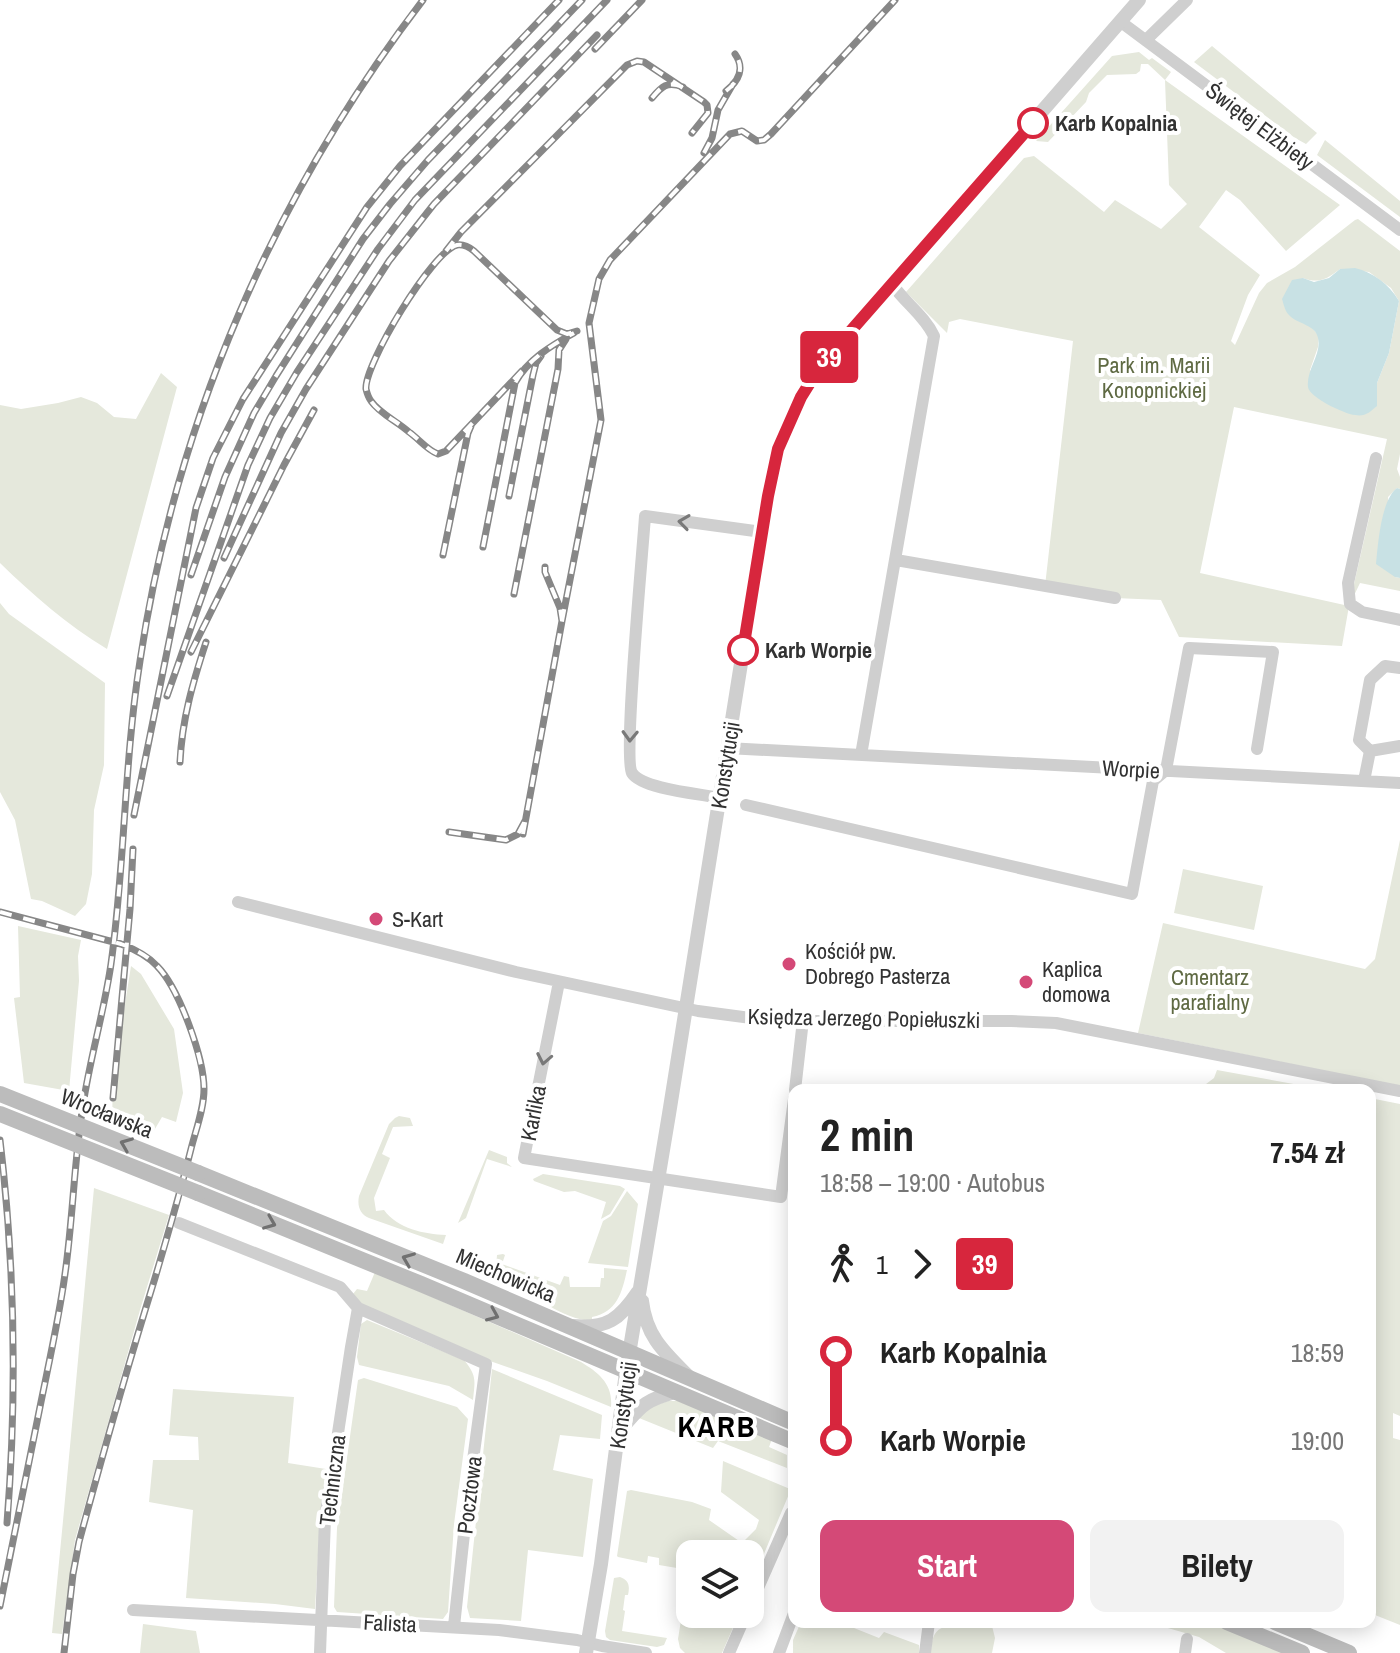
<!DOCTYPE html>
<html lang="pl">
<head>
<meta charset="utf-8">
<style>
	:root { --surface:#fff; --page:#f2f2f2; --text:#222; --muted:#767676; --accent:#d44977 }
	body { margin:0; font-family:"Archivo Narrow",sans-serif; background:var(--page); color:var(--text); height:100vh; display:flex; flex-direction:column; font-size:30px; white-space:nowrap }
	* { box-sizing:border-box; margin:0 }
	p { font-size:26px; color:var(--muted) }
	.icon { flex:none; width:44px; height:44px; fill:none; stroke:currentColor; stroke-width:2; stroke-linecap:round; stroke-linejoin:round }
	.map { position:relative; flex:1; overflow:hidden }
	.side { position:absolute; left:788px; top:1084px; width:588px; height:544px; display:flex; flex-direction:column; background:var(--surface); border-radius:16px; box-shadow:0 4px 20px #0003 }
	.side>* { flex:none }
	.badge { padding:0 16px; border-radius:6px; font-size:28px; line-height:52px }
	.buttons { position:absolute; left:676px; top:1540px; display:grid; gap:16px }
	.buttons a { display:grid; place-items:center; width:88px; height:88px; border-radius:16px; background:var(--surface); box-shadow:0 4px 20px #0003; font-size:40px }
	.map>.badge { position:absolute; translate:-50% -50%; box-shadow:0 0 0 4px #fff }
	.legs { display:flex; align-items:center; gap:12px; height:88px; padding:0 32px; font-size:26px }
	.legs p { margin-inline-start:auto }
	.summary { display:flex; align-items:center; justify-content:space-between; height:136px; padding:0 32px }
	h1 { font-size:44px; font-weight:800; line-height:60px }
	.primary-button { display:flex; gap:16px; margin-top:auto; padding:16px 32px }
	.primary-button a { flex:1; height:92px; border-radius:16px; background:var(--accent); color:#fff; font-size:32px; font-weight:800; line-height:92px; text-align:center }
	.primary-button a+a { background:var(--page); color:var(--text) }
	ul { padding:0 32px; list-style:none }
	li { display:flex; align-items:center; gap:28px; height:88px; font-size:30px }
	li i { display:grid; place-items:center; width:12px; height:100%; margin:0 10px; background:currentColor }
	li i::after { content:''; width:20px; height:20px; margin:-10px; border:6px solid; border-radius:50%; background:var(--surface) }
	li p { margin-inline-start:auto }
	li:first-child i { background:linear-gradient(#0000 50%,currentColor 0) }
	li:last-child i { background:linear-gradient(currentColor 50%,#0000 0) }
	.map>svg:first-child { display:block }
	.green { fill:#e5e8dc; fill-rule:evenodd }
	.water { fill:#c8e1e4 }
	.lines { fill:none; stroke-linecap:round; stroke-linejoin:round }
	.minor { stroke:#cfcfcf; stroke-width:12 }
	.tertiary { stroke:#cfcfcf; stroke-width:14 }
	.secondary { stroke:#bcbcbc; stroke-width:16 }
	.rail-casing { stroke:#878787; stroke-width:7 }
	.rail { stroke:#fff; stroke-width:4; stroke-dasharray:12; stroke-linecap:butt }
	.secondary-bridge { stroke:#bcbcbc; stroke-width:16 }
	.oneway { stroke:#797979 }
	.oneway2 { stroke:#707070 }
	.line-1-casing { stroke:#fff; stroke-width:18 }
	.line-1 { stroke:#d7263d; stroke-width:12 }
	.stop-1-dot { fill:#fff; stroke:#d7263d; stroke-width:4 }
	.poi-dot { fill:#d44977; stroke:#fff; stroke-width:3 }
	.labels { text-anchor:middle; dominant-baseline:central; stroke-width:8; stroke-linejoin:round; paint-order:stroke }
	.stop-label { font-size:22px; font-weight:bold; fill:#323232; stroke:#fff; text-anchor:start }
	.street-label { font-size:22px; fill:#323232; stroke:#fff }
	.park-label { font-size:22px; fill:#5f6a43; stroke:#fff }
	.poi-label { font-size:22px; fill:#323232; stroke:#fff; text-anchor:start }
	.district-label { font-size:30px; font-weight:bold; letter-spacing:2px; fill:#000; stroke:#fff }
</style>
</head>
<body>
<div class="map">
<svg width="1400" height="1653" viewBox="0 0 1400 1653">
	<rect width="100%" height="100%" fill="#fff"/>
	<path class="green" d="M1212,46L1317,133L1306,144L1295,138L1194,62Z
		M1139,52L1149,60L1152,58L1171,72L1165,80L1340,205L1286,251L1240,200L1226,190L1199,227L1260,275L1248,295L1231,341L1235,345L1259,293L1267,283L1295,267L1355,220L1358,219L1400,251V454L1397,469L1400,477V489L1397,488L1388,497L1395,577L1400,578V591L1360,583L1349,606L1342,646L1179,637L1161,600L1115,598L1045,586L1073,341L960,319L949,322L947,333L906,292L1024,158L1034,156L1104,212L1115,200L1161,229L1187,204L1169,185L1165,80L1148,64H1141L1140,71L1136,74L1107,75L1089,93L1086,102L1048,142L1036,141L1112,56ZM1340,269L1369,272L1391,288L1399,301L1389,353L1377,383V405C1369,412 1365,415 1355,415L1310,370L1318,347L1319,336L1313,329L1303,278C1319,284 1327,279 1340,269ZM1234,407L1387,439L1349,606L1200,573Z
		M1325,140L1400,201V217L1317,155Z
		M161,373L177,387L107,649C66,624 34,596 0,563V405L21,409L58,403L81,397L97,403L114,417L136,419Z
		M0,603L9,614L105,683L104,765L94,810L92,874L86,904L75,916L42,901L31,899L15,820L0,792Z
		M1400,840V1086L1138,1033L1163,923L1365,969L1375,959Z
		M1183,869L1263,886L1254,930L1174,913Z
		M18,926L81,940L78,956L79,981L69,1091L24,1083L14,998L20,997Z
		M131,966L141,974L174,1029L183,1093L176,1122L162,1117L152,1134L112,1121L113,1080Z
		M1217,1070L1327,1090H1198L1214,1078Z
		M1370,1098L1400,1104V1416L1393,1413V1438L1400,1440V1625L1370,1613Z
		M399,1116L410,1118L413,1126L393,1127L382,1154L390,1158L374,1198L376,1211L384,1210C398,1229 424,1234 446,1235L443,1244L369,1218C360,1214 357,1206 359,1196L389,1124L395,1118Z
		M489,1150L507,1157V1163L512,1167L487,1159L466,1218L458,1223Z
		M543,1174L620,1186L625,1189L610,1214L601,1219L606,1202L575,1191L564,1192L534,1181L533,1179Z
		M94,1188L169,1215L140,1310L75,1540L62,1634L52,1633C67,1485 80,1336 94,1188Z
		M627,1191L638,1204L628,1267L588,1263L603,1221L611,1216Z
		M503,1254L505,1255L502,1264L560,1285L564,1276L569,1277L570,1287H600L601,1278H604V1268L627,1270C622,1293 617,1312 592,1317V1321C556,1318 525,1288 496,1268L497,1255Z
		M375,1272L581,1362C599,1373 613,1384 611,1407L547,1381L490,1361L363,1306L353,1294L357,1289L367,1291Z
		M367,1320L464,1360C477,1376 475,1380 473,1400L449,1386L359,1365L357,1357L361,1324Z
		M492,1369L602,1415L600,1439L560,1435L553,1470L593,1479L583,1557L528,1550L521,1621L470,1618L467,1607Z
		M364,1378L457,1407L468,1419L454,1524L448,1612L443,1619L337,1612L334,1607L337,1528L358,1380Z
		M173,1389L294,1397L288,1463L326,1469L319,1538L315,1609L275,1604L186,1598L193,1510L149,1502L153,1460H199L198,1437L169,1435Z
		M668,1401H678L772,1439L769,1447L787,1455V1468L718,1441L713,1448L639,1418L651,1407Z
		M723,1461L790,1489L789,1494L750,1587V1554H690V1614H739L722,1653H685L680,1648L678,1639L689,1570L659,1565V1558L648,1556L647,1563L618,1557L617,1556L627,1491L631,1490L692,1502L711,1509L709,1520L742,1543L756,1529L759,1520L721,1492Z
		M620,1577C629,1580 630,1586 628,1595H625L623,1610L625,1611L622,1631L667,1638L664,1645L657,1647L610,1640L606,1637L605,1631L614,1578Z
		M801,1622H839L879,1638L884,1632L919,1645V1653H793V1640Z
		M979,1622H991L995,1638L992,1653H931C931,1620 951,1626 977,1624Z
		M1147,1622H1212L1287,1653H1226L1199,1637Z
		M143,1624L196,1631L200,1653H140Z"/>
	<path class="water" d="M1355,268C1374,273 1388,283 1399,301L1389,353L1377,383V406C1370,412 1365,417 1355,415C1344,414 1309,397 1308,387C1306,370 1322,354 1318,338C1316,325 1298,324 1290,316C1285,312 1284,305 1282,299L1292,280L1303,278L1314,282L1329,278L1340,269Z
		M1397,488L1400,489V578L1395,577L1376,564C1378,544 1381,500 1397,488Z"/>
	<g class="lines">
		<path class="minor" d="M1121,22L1400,230
			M1146,40L1187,0
			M1376,458L1348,583L1350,604L1362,612L1400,620
			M896,560L1115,598
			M727,748L1400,783
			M1370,751L1359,740L1370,680L1385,666L1400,668
			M861,755L934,336C924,315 905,303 892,284
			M1364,781L1370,751L1400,746
			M720,798C701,794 642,789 632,773C623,759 643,548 645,516L762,532
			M746,805L1132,894L1153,781L1166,770L1189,648L1273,652L1257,749
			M238,902L516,972L698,1011L774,1021H1011L1056,1023L1400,1091
			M559,982L524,1158L781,1197L794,1099
			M795,1090L803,1020
			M179,1223L340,1287L358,1308L486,1364L468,1497L454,1626
			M750,1606L791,1513L794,1514
			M133,1610L499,1630L577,1640L602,1646L646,1653
			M320,1653L325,1519L351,1347L358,1308
			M729,1653L746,1614
			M779,1653L794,1613
			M925,1653L929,1622
			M1185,1653L1187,1639"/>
		<path class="tertiary" d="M642,1301C646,1336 664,1352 688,1376
			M573,1326C607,1329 620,1319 638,1292
			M619,1431C641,1407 642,1401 675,1392
			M586,1653L601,1564L626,1372L669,1114L762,532C766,504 770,474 779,446C791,410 812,379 835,349L1139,0"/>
		<path class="secondary" d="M198,1173L464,1281L794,1423
			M198,1193L421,1284L794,1442
			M1227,1622L1302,1653
			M1275,1622L1349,1653"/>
		<defs>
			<path id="rail" d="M595,49L642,0
				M726,91C739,81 745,68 735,54
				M652,98C662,86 667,81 683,87
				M704,153L712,138L718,110L733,84
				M446,251L461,232L627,65L637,61L644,62L704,102L707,105L708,113L692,133
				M522,371L446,451L438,454C427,450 419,439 409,432C397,421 380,414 371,401C368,397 367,393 366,389C364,365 432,251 457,245C464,244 469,247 474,251L557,330L567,334L577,331
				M509,496L533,375L536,363L541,356
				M483,547L515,383C527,360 552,345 574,333
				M443,555L468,433L471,426
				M224,558L281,433L306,389L389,261L434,204L597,35
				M191,575L225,477L254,413L276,376L363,239L390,204L428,160L582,0
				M514,594L558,369L559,350L566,339
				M562,621L601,420L589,323L599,279L610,260L730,134L742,131L757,141L764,140L771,134L895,0
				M191,652L284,465L314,410
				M167,696L248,465L270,418L297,372L378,249L415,200L607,0
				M180,762C182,719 193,682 206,642
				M134,815L196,508L213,458L243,399L367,207L400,166L559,0
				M449,832L506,840L518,834L525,821
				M523,834L562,621L560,608L545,572V567
				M0,912L121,944C134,949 147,955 157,966C179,988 204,1058 204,1089C204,1109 196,1129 191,1149C180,1193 168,1234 155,1278C128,1365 103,1453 79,1542L73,1574L64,1653
				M113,1098L130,909L133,849
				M0,1140C15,1267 17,1396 7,1523
				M0,1606C13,1539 27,1473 40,1407C49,1362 59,1318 65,1274C73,1218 74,1161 83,1105C90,1058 104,1012 111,964C125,864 124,762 140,661C176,420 275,193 423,0"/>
		</defs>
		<use href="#rail" class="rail-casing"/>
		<use href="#rail" class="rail"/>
		<path class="secondary-bridge" d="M0,1094L198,1173
			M0,1114L198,1193"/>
	</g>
	<defs><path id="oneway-chevron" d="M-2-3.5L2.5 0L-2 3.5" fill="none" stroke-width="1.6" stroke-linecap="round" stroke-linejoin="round" transform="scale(2)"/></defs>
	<g class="oneway">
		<use href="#oneway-chevron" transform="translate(684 522) rotate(-172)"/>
		<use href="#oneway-chevron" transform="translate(630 736) rotate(92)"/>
		<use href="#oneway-chevron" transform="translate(544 1059) rotate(101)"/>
	</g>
	<g class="oneway2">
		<use href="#oneway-chevron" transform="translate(126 1144) rotate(-158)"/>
		<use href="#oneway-chevron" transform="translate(270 1223) rotate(22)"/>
		<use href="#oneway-chevron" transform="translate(408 1259) rotate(-158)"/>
		<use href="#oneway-chevron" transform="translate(493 1315) rotate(23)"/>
	</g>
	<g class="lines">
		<defs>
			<path id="line-1" d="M743,650L768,496L778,449L801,397L816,373L835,349L1033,123"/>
		</defs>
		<use href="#line-1" class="line-1-casing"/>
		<use href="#line-1" class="line-1"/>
	</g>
	<g class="stop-1-dot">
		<circle cx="1033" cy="123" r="14"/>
		<circle cx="743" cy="650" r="14"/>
	</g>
	<g class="poi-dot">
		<circle cx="376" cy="919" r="8"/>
		<circle cx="789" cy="964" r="8"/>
		<circle cx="1026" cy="982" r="8"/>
	</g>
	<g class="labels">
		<g class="stop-label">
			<text x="1055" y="123">Karb Kopalnia</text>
			<text x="765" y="650">Karb Worpie</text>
		</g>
		<g class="street-label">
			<text transform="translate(1260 126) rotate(37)">Świętej Elżbiety</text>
			<text transform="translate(725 765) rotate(-81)">Konstytucji</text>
			<text transform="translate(1131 769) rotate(3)">Worpie</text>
			<text transform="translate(864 1018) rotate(1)">Księdza Jerzego Popiełuszki</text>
			<text transform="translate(107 1113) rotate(22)">Wrocławska</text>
			<text transform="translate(533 1113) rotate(-79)">Karlika</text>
			<text transform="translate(506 1275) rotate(23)">Miechowicka</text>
			<text transform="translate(623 1405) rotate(-82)">Konstytucji</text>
			<text transform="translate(332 1480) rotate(-83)">Techniczna</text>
			<text transform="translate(469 1495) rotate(-83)">Pocztowa</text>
			<text transform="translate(390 1623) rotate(3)">Falista</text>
		</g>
		<g class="park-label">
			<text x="1154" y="365">Park im. Marii<tspan x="1154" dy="25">Konopnickiej</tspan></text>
			<text x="1210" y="977">Cmentarz<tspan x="1210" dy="25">parafialny</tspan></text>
		</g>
		<g class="poi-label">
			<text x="392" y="919">S-Kart</text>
			<text x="805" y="951">Kościół pw.<tspan x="805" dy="25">Dobrego Pasterza</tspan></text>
			<text x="1042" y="969">Kaplica<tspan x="1042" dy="25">domowa</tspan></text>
		</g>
		<g class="district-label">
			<text x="717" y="1426">KARB</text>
		</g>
	</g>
</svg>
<div class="buttons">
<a><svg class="icon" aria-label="layers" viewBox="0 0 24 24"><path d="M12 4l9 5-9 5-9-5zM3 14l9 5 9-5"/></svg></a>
</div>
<b class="badge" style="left:829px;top:357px;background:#d7263d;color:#fff">39</b>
<section class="side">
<div class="summary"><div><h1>2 min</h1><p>18:58 – 19:00 · Autobus</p></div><b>7.54 zł</b></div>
<div class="legs"><svg class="icon" aria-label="walk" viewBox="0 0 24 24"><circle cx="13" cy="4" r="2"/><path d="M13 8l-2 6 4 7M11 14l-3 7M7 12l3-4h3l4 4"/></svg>1<svg class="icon" aria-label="forward" viewBox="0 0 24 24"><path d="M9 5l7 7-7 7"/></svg><b class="badge" style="background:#d7263d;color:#fff">39</b></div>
<ul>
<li><i style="color:#d7263d"></i><b>Karb Kopalnia</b><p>18:59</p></li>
<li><i style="color:#d7263d"></i><b>Karb Worpie</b><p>19:00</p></li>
</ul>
<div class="primary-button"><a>Start</a><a>Bilety</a></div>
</section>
</div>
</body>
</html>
